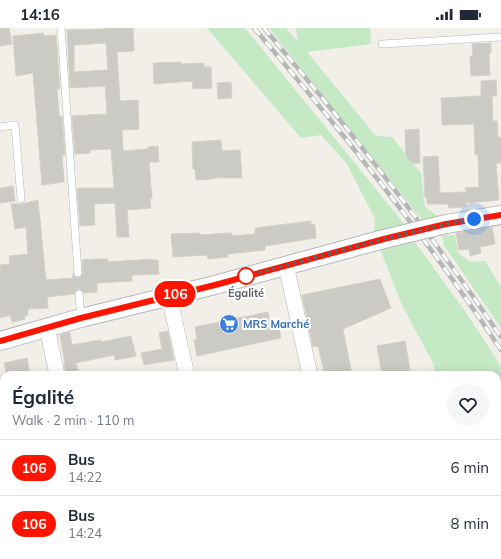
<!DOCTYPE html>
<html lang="en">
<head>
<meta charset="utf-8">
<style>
	:root { --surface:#fff; --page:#f6f6f7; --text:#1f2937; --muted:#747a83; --line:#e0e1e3 }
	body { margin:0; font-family:Mulish,sans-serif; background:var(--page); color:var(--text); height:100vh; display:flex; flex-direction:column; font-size:15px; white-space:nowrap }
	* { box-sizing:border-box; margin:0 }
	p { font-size:13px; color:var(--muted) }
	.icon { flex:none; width:22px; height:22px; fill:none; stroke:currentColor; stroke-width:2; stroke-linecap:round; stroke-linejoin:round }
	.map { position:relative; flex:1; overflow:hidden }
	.drawer { position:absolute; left:0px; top:343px; width:501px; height:188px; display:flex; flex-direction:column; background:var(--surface); border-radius:12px 12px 0 0; box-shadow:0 2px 10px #0003 }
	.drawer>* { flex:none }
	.badge { padding:0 8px; border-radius:13px; font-size:14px; line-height:26px }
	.you { position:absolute; width:20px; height:20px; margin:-10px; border:3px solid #fff; border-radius:50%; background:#1a73e8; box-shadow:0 0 0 6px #1a73e833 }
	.map>.badge { position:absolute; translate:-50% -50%; box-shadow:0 0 0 2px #fff }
	.round { display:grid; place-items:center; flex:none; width:42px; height:42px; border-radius:21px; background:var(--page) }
	.overview { display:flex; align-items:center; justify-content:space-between; height:68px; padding:0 12px }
	h1 { font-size:19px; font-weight:700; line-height:30px }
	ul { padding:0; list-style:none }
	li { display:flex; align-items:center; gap:12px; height:56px; padding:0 12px; border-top:1px solid var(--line) }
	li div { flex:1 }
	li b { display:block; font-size:15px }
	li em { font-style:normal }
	li .badge { min-width:44px; font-weight:700; text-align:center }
	.status { display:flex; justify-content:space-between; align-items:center; height:28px; padding:0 20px; background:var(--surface); direction:ltr }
	.status svg { height:11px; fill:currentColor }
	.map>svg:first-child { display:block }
	.green { fill:#c5e8c5 }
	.building { fill:#cccac5; stroke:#d6d1c6; fill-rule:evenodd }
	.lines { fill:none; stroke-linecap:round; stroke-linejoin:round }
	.service-casing { stroke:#b5b8bc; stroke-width:8 }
	.minor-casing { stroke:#b5b8bc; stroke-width:16 }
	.tertiary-casing { stroke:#b5b8bc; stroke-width:20 }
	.service { stroke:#fff; stroke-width:7 }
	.minor { stroke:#fff; stroke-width:15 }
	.tertiary { stroke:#fff; stroke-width:18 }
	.rail-casing { stroke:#b6b7b8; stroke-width:4.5 }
	.rail { stroke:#fff; stroke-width:3; stroke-dasharray:9; stroke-linecap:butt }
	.tertiary-bridge-casing { stroke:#b5b8bc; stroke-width:20; stroke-linecap:butt }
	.tertiary-bridge { stroke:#fff; stroke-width:18 }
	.line-casing { stroke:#fff; stroke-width:9 }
	.line { stroke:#ff1400; stroke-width:6 }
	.walk { stroke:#5f6368; stroke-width:4; stroke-dasharray:0 7.2 }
	.stop-dot { fill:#fff; stroke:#ff1400; stroke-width:2 }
	.labels { text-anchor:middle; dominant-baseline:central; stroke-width:4; stroke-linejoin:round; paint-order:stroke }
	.stop-label { font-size:11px; font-weight:bold; fill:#5f6368; stroke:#fff }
	.shop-label { font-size:11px; font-weight:bold; fill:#366cbe; stroke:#fff; text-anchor:start }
</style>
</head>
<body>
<div class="status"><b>14:16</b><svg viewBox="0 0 49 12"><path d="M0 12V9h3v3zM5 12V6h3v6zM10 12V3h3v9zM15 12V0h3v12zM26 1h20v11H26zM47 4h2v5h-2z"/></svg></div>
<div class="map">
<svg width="501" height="531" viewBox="0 0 501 531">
	<rect width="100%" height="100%" fill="#f1efe8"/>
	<path class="green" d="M207,0H245L406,198L374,205L375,191L347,136L321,107L301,110Z
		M269,0H286L298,14L296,0H370L371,16L307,24L376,108L392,109L421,145L425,179L439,189L424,194Z
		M441,207H455L458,225L470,234L485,233L501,259V300L443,216L444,213Z
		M414,213L465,283L501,338V368L497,362V347H435L434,337L402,277L380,221Z
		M497,512L498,531H444L445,527H497Z"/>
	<path class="building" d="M0,0H9L12,16L0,18Z
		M105,0H133L134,23L117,24L120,73L138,72L139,101L122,102L123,123L148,121V119L158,118L159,134H149L152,170L150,171L151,180L127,182L129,209H117L115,175L94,176L95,197L80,198L77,160H114L111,121L90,122V125L75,126L72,88L107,86L105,58L70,60L67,2L105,1ZM106,15L108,42L74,44V17Z
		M44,5V8L56,7L60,61H57L59,88H62L65,127H62L64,154L42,157L33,45L16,48L13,8Z
		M491,15V25H489L490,47L471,48L470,28H473L472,16Z
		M181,34L182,36L204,35V39H211L212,60L193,61L192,53L154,56L153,35Z
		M496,52L497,68H492L493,93H497L498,109H501V135H496L499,172L466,175V178L464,179L449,180L448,176H427V170H425L423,129L438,128L440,165L467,164L465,160L479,159L478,127H475L474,96L442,97L441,70L481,68V53Z
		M231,54L232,70L218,71L217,55Z
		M419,101L420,135H412L406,127L405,102Z
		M221,112L222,123L240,122L242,150H223V149L203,152V151L196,152L195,141H193L192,114Z
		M13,158L15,173L0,175V160Z
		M38,172L46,252L73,250V245L75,249H80L83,245L82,232L95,231H108V234L152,231V232H158L159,246L132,247V253L97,255V264L84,265L81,262L78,261L75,264L74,266L47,269L48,280L28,281V287L25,288V291L12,294L10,287L0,290V237L10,236L9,228L28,226L26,199L15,201L11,176H22Z
		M311,193V197L314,196L315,198L316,210L265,218V222L228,226V229L208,231L207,227L173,229L171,206L200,205V207L227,205H232V208L255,206V200Z
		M492,199L495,216L480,219L481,225L470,228L469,221L459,222L456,205Z
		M380,251L391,280L343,301L352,347H325L318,318L313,319L302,267Z
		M268,284L270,296L278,295L281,310L197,328L194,312L197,311L195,299Z
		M168,303L174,332L144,337L141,325L162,321L159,305Z
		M70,304L72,317L100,312L101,314L131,308L136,328L115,332L114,327L76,335L79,347H66L64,336H65L60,307Z
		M405,313L411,347H383L382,342H381L377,318Z
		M27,330L30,347H7L4,335Z"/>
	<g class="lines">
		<defs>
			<path id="service" d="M61,0L78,245
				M382,16L501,9
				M0,99L15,97L21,171
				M79,266L81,289
				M178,527L179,531"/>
			<path id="minor" d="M286,237L310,347
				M169,268L187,347
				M47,299L57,347
				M0,374L4,392
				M34,527L35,531
				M93,527L94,531
				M225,527L226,531
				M349,527V531
				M260,531H261"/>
			<path id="tertiary" d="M446,196L501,187
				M0,313L81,290L215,257L384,211"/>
		</defs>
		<use href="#service" class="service-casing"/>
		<use href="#minor" class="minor-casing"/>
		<use href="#tertiary" class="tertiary-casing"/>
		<use href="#service" class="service"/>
		<use href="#minor" class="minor"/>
		<use href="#tertiary" class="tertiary"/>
		<defs>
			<path id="rail" d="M254,0C342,103 426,209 501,322
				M264,0C348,99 428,201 501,309"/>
		</defs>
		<use href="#rail" class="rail-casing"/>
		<use href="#rail" class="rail"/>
		<defs>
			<path id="tertiary-bridge" d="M384,211L446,196"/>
		</defs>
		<use href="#tertiary-bridge" class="tertiary-bridge-casing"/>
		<use href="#tertiary-bridge" class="tertiary-bridge"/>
	</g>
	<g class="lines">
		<defs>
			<path id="line" d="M0,313L81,290L215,257L384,211L446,196L501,187"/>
		</defs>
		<use href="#line" class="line-casing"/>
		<use href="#line" class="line"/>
		<path class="walk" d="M246,248L384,211L446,196L474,191"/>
	</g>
	<defs>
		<symbol id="supermarket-disc" viewBox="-11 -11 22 22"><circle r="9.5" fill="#3f7fe0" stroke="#fff"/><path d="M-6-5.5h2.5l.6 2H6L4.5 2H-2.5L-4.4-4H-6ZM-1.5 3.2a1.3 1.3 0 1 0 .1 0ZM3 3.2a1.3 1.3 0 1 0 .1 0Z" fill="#fff"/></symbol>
	</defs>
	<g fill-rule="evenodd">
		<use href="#supermarket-disc" x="218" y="285" width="22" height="22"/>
	</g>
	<circle class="stop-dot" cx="246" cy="248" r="8"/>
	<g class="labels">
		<g class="stop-label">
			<text x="246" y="265">Égalité</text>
		</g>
		<g class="shop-label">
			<text x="243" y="296">MRS Marché</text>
		</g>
	</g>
</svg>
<div class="you" style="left:474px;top:191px"></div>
<b class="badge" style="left:175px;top:266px;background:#ff1400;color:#fff">106</b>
<section class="drawer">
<div class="overview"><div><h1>Égalité</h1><p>Walk · 2 min · 110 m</p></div><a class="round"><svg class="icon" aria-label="heart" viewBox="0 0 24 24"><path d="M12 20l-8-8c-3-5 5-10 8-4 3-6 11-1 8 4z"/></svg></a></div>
<ul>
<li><span class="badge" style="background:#ff1400;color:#fff">106</span><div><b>Bus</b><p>14:22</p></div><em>6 min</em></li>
<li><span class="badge" style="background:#ff1400;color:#fff">106</span><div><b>Bus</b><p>14:24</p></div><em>8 min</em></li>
</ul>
</section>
</div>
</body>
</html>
